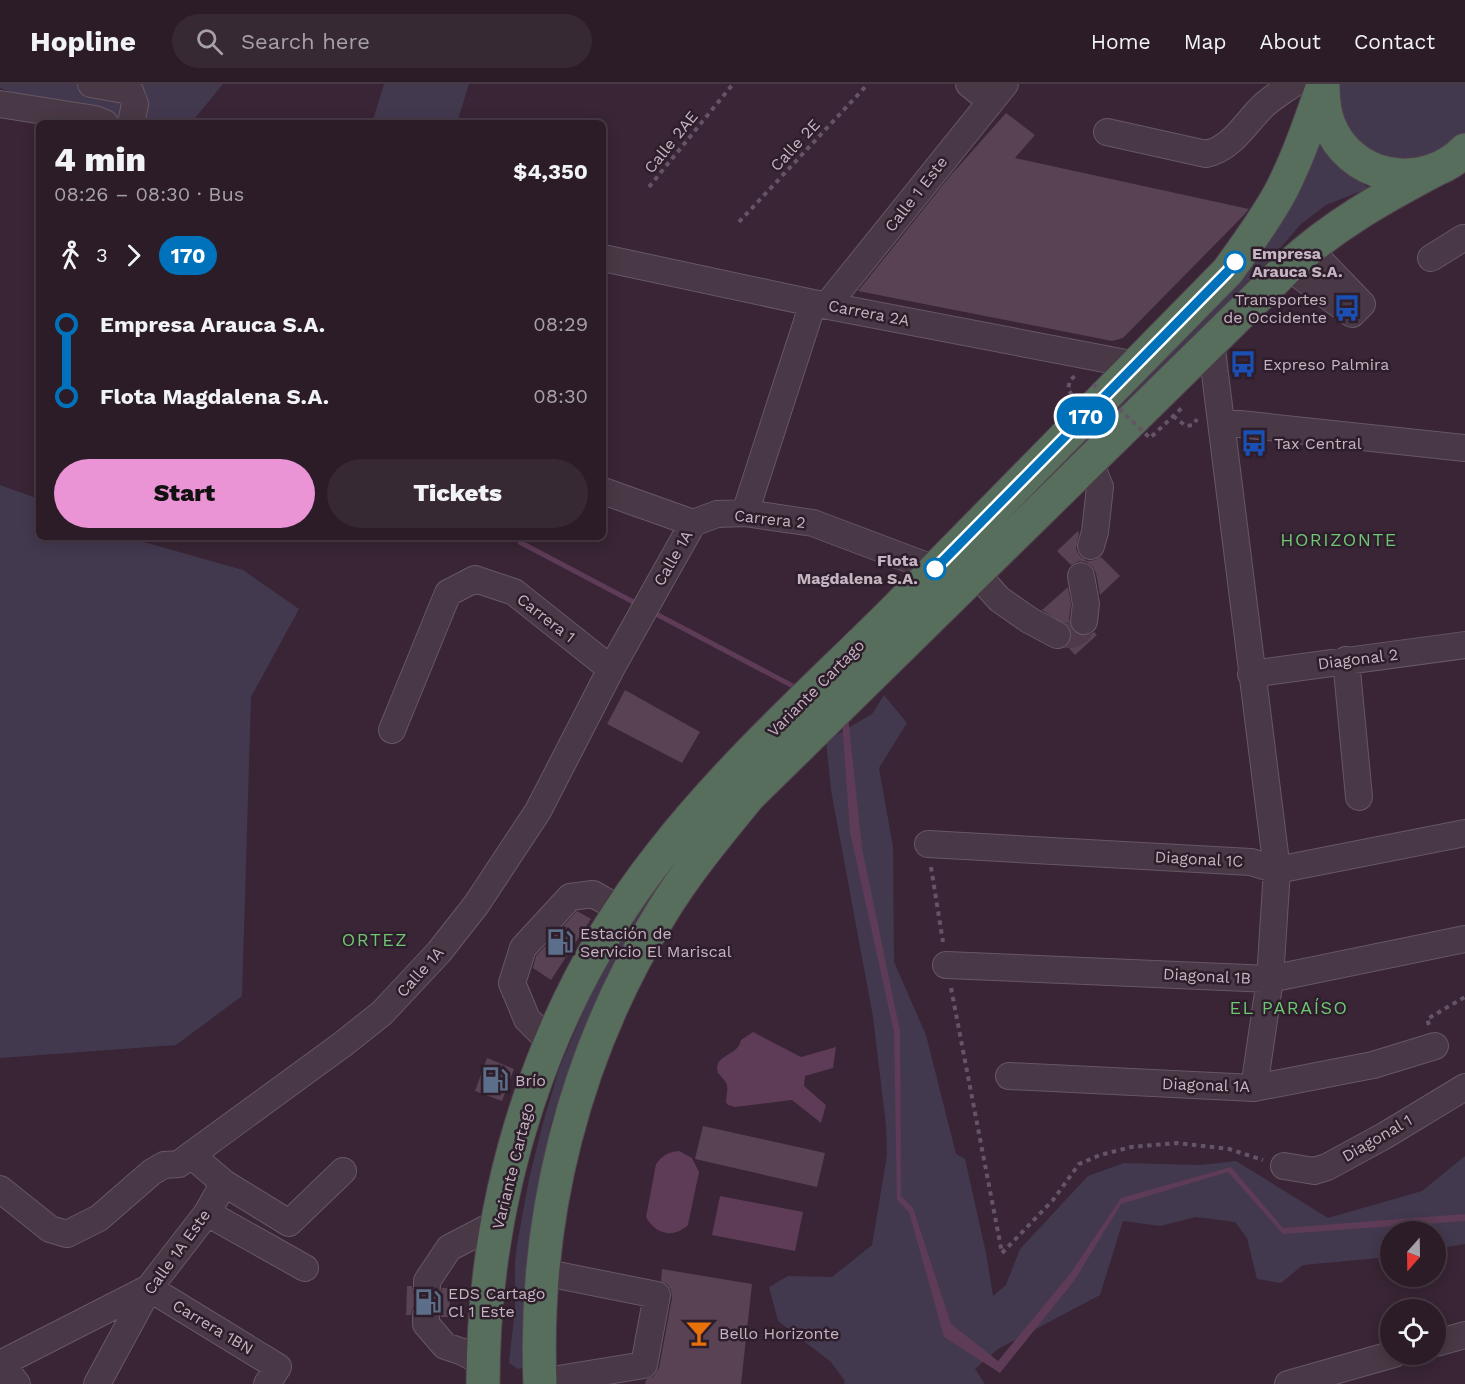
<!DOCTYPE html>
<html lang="en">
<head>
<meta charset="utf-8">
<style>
	:root { --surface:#2b1c28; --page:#372934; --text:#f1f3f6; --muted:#a6a1a8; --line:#473a45; --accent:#ea94d5 }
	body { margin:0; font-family:"Work Sans",sans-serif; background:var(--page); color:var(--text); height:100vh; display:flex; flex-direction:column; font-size:22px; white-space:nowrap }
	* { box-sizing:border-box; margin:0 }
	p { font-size:20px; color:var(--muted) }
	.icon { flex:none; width:33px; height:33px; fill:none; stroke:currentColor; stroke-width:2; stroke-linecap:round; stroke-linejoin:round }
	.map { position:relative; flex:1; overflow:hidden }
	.side { position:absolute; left:36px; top:36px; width:570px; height:420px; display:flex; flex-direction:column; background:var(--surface); border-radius:9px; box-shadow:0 3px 15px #0003,0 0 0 2px var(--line) }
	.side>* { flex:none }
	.badge { padding:0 12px; border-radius:20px; font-size:21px; line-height:39px }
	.needle { width:39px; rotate:200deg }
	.controls { position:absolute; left:1380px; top:1137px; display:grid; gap:12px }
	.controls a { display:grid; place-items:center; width:66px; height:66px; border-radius:50%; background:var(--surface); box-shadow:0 3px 15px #0003,0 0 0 2px var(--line); font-size:30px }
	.map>.badge { position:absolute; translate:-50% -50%; box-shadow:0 0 0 3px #fff }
	.legs { display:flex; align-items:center; gap:9px; height:66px; padding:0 18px; font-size:20px }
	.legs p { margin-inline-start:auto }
	.overview { display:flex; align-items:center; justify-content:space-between; height:102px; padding:0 18px }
	h1 { font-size:33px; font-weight:800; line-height:45px }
	.primary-button { display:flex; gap:12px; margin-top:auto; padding:12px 18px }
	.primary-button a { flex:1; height:69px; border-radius:36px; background:var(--accent); color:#111; font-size:24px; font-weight:800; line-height:69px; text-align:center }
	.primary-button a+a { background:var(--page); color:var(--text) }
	ul { padding:0 18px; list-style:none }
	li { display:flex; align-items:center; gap:21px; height:72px; font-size:22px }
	li i { display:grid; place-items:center; width:9px; height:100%; margin:0 8px; background:currentColor }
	li i::after { content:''; width:15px; height:15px; margin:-8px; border:4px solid; border-radius:50%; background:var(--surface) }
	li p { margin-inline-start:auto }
	li:first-child i { background:linear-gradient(#0000 50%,currentColor 0) }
	li:last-child i { background:linear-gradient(currentColor 50%,#0000 0) }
	header { display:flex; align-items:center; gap:36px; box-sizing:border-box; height:84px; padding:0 30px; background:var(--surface); border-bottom:2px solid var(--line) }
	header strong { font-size:28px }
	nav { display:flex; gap:33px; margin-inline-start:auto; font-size:21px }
	.search { width:420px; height:54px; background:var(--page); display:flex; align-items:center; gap:15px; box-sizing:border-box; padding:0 21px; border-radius:33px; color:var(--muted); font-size:22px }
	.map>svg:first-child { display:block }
	.green { fill:#43394f }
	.water { fill:#5e3b56 }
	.building { fill:#584254 }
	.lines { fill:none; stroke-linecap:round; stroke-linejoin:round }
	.minor-tunnel { stroke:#4e3a4a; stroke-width:26; stroke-dasharray:26 13; stroke-linecap:butt }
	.minor-casing { stroke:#675764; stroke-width:28 }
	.highway-casing { stroke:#51414e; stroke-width:35 }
	.path { stroke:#635566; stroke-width:4; stroke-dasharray:4.5 4.5; stroke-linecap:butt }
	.minor { stroke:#493946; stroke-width:26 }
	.highway { stroke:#576e5c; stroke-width:33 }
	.path-bridge { stroke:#635566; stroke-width:4; stroke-dasharray:4.5 4.5; stroke-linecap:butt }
	.line-1-casing { stroke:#fff; stroke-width:14 }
	.line-1 { stroke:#0072bc; stroke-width:9 }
	.stop-1-dot { fill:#fff; stroke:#0072bc; stroke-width:3 }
	.labels { text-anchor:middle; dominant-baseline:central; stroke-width:5; stroke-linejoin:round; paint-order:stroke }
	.street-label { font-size:16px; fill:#c5b4c1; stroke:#2e1e2b }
	.stop-label { font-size:16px; font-weight:bold; fill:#c5b4c1; stroke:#2e1e2b; text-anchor:start }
	.poi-label { font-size:16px; fill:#c5b4c1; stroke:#2e1e2b; text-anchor:start }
	.neighbourhood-label { font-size:18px; letter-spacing:1.5px; fill:#6ec773; stroke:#2e1e2b }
</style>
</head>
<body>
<header>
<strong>Hopline</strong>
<div class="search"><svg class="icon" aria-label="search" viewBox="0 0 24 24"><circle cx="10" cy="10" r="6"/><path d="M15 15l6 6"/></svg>Search here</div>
<nav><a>Home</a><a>Map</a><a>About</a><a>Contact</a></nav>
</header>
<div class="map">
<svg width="1465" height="1300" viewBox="0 0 1465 1300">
	<rect width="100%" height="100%" fill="#392535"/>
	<path class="green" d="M0,0H223L191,39H95L0,4Z
		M384,0H469L457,39H372Z
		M1323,0H1465V66L1369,84Z
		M1319,56L1334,77L1369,104L1326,121L1301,140L1268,178L757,689L567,992L550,1043L540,1101L529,1282L518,1285L509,1279L515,1225V1178L517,1161L529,1095L543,1039L559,985L589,914L626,846L690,755L1128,310L1261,172L1301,101Z
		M0,401L39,415V453H126L243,486L299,525L251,613L242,912L176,961L0,974Z
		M884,611L907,639L879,684L893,763L894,878L926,951L956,1070L965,1075L986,1169L993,1212L1006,1201L1020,1165L1088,1092L1124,1079L1201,1081L1236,1077L1328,1134L1422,1107L1465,1072V1160L1436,1165V1148H1390V1173L1303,1181L1281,1199L1257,1195L1247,1154L1235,1138L1196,1133L1160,1142L1123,1137L1100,1211L998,1265L975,1285L985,1300H844L845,1297L831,1278L778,1237L769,1203L788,1192L832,1193L872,1161L887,1071L886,1041L873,933L831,706L826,657L872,630Z"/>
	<path class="water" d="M517,453H522L523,457L838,623L848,633L862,764L900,947L901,1112L913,1124L951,1240L998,1277L1070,1190L1121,1114L1231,1083L1283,1144L1465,1130V1137L1283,1150L1228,1088L1121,1120L1074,1197L1000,1289L944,1253L909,1128L897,1116L894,948L850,748L842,636L833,626L518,460Z
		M753,948L801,973L836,963L833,984L805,992L804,1002L826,1021L821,1039L792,1016L735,1023L728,1021L726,1018C727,1001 731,1003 718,989C712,970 738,973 741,956Z
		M679,1067L692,1074L699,1088L688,1141C673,1155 655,1150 646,1133L656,1080C663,1071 668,1068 679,1067Z
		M720,1112L803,1128L795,1167L712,1151Z"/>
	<path class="building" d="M1006,29L1035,51L1015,74L1249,125L1243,132L1123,254L1112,257L858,207L950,92Z
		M1078,447L1079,449L1076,465L1080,472L1087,477L1095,476L1101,473L1120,492L1100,511L1096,489L1092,482L1086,478L1079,477L1071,481L1057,467Z
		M1068,503L1071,520L1069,535L1071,543L1076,549L1082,552L1089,551L1094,548L1097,551L1075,571L1067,562L1072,551L1069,543L1042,526Z
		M625,606L700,648L682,679L607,640Z
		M577,827L591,835L551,896L533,884L536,872Z
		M487,974L514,985L502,1017L475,1007Z
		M703,1042L825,1069L817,1103L695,1075Z
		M662,1185L752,1200L741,1300H645L646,1296L654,1292L659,1284L672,1214L671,1206L667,1200L661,1197Z
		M407,1202H412L414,1211L424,1217L418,1219L413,1224L411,1231H406Z
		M442,1204H450L449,1233H441L439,1224L429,1218L435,1216L440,1211Z"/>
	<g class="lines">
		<path class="minor-tunnel" d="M1057,551C1071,552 1080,552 1084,537"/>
		<defs>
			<path id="minor" d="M91,0L130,7L135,20L131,39
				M969,0L990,17
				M0,20L95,35L105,39
				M1107,48L1206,70C1231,65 1245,40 1262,23C1271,14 1283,7 1293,0
				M603,174L813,219L1136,281
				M1431,174L1463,154H1465
				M1288,183L1352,230L1362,220L1308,164
				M828,220L1005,0
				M1211,258L1277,786L1270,895L1254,1004
				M1221,338L1465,364
				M1089,376L1100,403L1095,448L1091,462
				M603,407L693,439L717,430L745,429L813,439L935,485
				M745,429L813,219
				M976,489L999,515L1029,536L1057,551
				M1081,492L1086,520L1084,537
				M1346,576L1359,713
				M1251,590L1465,561
				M392,646L448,509L475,495L514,508L611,585
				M928,760L1251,778L1277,786L1465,749
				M946,881L1270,895L1465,855
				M551,959L527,935L512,899L523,864L570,813L593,810L621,826
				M1009,992L1254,1004L1373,981L1435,962
				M191,1071L224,1099L289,1139L343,1087
				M1284,1082L1314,1087L1327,1083L1384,1052L1465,1003
				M0,1105L50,1145L67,1150L99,1134L152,1088L164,1081L179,1080L191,1071L343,960L382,929L439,868L476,821L538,727L611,585L693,439
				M207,1129L305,1184
				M427,1203V1197L449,1164L497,1139
				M426,1232V1240L445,1262L463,1268L483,1279
				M1436,1259L1465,1251
				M1,1279L17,1300
				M0,1280L149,1204L278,1283L267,1300
				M540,1298L644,1281L657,1211L542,1188
				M97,1300L149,1204L207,1129L224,1099
				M1288,1300L1394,1270"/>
			<path id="highway" d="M1323,3C1323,19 1325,35 1333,49C1359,98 1427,105 1465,66
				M483,1300C483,1110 543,919 661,770C731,680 817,604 897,524C1008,412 1118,299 1228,187C1247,160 1267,134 1282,105C1299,71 1311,36 1323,1
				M540,1300C533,1134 574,970 662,828C687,787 718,750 749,712L1288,183C1332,142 1382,114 1435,86"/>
		</defs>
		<use href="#minor" class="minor-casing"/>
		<use href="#highway" class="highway-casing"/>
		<path class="path" d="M649,103L733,0
			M739,138L868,0
			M1072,311L1068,305L1070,296L1075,292
			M1173,332L1186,342L1193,341L1197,335
			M931,783L943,858
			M951,904L1002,1169
			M1429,941L1427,935L1465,913
			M1002,1169L1053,1116L1079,1080L1100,1071L1131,1063L1177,1059L1229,1065L1263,1076"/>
		<use href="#minor" class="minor"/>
		<use href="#highway" class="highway"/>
		<path class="path-bridge" d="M1093,300L1150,354L1184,322"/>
	</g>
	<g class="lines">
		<defs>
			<path id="line-1" d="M935,485L1228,187L1235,178"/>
		</defs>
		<use href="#line-1" class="line-1-casing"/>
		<use href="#line-1" class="line-1"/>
	</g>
	<defs>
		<symbol id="bus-bare" viewBox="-9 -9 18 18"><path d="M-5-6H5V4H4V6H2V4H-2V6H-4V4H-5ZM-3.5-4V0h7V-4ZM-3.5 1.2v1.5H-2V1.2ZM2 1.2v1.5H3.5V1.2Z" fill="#1a4fb4" stroke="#2e1e2b" stroke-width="2.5" paint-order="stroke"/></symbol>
		<symbol id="fuel-bare" viewBox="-9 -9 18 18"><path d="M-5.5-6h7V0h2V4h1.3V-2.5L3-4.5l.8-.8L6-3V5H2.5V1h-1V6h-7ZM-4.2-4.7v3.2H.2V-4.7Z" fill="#5c6f8a" stroke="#2e1e2b" stroke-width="2.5" paint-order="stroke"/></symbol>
		<symbol id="bar-bare" viewBox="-9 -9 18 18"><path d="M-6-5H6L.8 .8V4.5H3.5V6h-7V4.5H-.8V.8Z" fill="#e8710a" stroke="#2e1e2b" stroke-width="2.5" paint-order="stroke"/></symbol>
	</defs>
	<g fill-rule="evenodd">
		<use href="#bus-bare" x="1328" y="205" width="38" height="38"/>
		<use href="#bus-bare" x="1224" y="261" width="38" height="38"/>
		<use href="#bus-bare" x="1235" y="340" width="38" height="38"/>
		<use href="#fuel-bare" x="541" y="839" width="38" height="38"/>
		<use href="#fuel-bare" x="476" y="977" width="38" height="38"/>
		<use href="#fuel-bare" x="409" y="1199" width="38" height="38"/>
		<use href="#bar-bare" x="680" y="1230" width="38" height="38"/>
	</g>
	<g class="stop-1-dot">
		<circle cx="1235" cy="178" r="10"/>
		<circle cx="935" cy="485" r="10"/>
	</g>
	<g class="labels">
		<g class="street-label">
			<text transform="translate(671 58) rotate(-51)">Calle 2AE</text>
			<text transform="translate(795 61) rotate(-47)">Calle 2E</text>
			<text transform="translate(916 110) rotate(-52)">Calle 1 Este</text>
			<text transform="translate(869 229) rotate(11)">Carrera 2A</text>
			<text transform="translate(770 435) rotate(6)">Carrera 2</text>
			<text transform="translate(673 474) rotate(-60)">Calle 1A</text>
			<text transform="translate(546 534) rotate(38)">Carrera 1</text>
			<text transform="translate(1358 575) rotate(-7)">Diagonal 2</text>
			<text transform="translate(816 604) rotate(-45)">Variante Cartago</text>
			<text transform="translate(1199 775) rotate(3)">Diagonal 1C</text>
			<text transform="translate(420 888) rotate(-48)">Calle 1A</text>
			<text transform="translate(1207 892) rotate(3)">Diagonal 1B</text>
			<text transform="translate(1206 1001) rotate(2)">Diagonal 1A</text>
			<text transform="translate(1377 1054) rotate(-30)">Diagonal 1</text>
			<text transform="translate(513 1082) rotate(-76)">Variante Cartago</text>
			<text transform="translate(177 1168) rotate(-54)">Calle 1A Este</text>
			<text transform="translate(213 1243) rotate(31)">Carrera 1BN</text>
		</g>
		<g class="stop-label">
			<text x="1252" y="169">Empresa<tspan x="1252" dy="18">Arauca S.A.</tspan></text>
			<text x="918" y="476" text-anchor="end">Flota<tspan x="918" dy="18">Magdalena S.A.</tspan></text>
		</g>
		<g class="poi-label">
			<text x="1327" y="215" text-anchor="end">Transportes<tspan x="1327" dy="18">de Occidente</tspan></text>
			<text x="1263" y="280">Expreso Palmira</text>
			<text x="1274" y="359">Tax Central</text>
			<text x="580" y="849">Estación de<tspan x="580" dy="18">Servicio El Mariscal</tspan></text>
			<text x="515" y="996">Brío</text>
			<text x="448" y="1209">EDS Cartago<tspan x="448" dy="18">Cl 1 Este</tspan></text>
			<text x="719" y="1249">Bello Horizonte</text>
		</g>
		<g class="neighbourhood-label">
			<text x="1339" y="455">HORIZONTE</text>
			<text x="375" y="855">ORTEZ</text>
			<text x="1289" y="923">EL PARAÍSO</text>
		</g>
	</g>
</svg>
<div class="controls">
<a><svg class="needle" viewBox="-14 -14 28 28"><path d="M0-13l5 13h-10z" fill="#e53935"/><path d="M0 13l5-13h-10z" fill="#a6a1a8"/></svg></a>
<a><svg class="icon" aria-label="locate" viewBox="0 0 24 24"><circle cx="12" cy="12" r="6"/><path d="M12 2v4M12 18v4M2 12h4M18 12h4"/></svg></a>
</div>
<b class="badge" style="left:1086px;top:332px;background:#0072bc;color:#fff">170</b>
<section class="side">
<div class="overview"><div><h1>4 min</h1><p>08:26 – 08:30 · Bus</p></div><b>$4,350</b></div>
<div class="legs"><svg class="icon" aria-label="walk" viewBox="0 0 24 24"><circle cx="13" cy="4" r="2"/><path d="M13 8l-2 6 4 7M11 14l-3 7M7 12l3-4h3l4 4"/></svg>3<svg class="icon" aria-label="forward" viewBox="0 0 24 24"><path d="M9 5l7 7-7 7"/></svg><b class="badge" style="background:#0072bc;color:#fff">170</b></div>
<ul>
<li><i style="color:#0072bc"></i><b>Empresa Arauca S.A.</b><p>08:29</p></li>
<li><i style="color:#0072bc"></i><b>Flota Magdalena S.A.</b><p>08:30</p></li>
</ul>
<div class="primary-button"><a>Start</a><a>Tickets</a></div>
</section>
</div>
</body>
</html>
